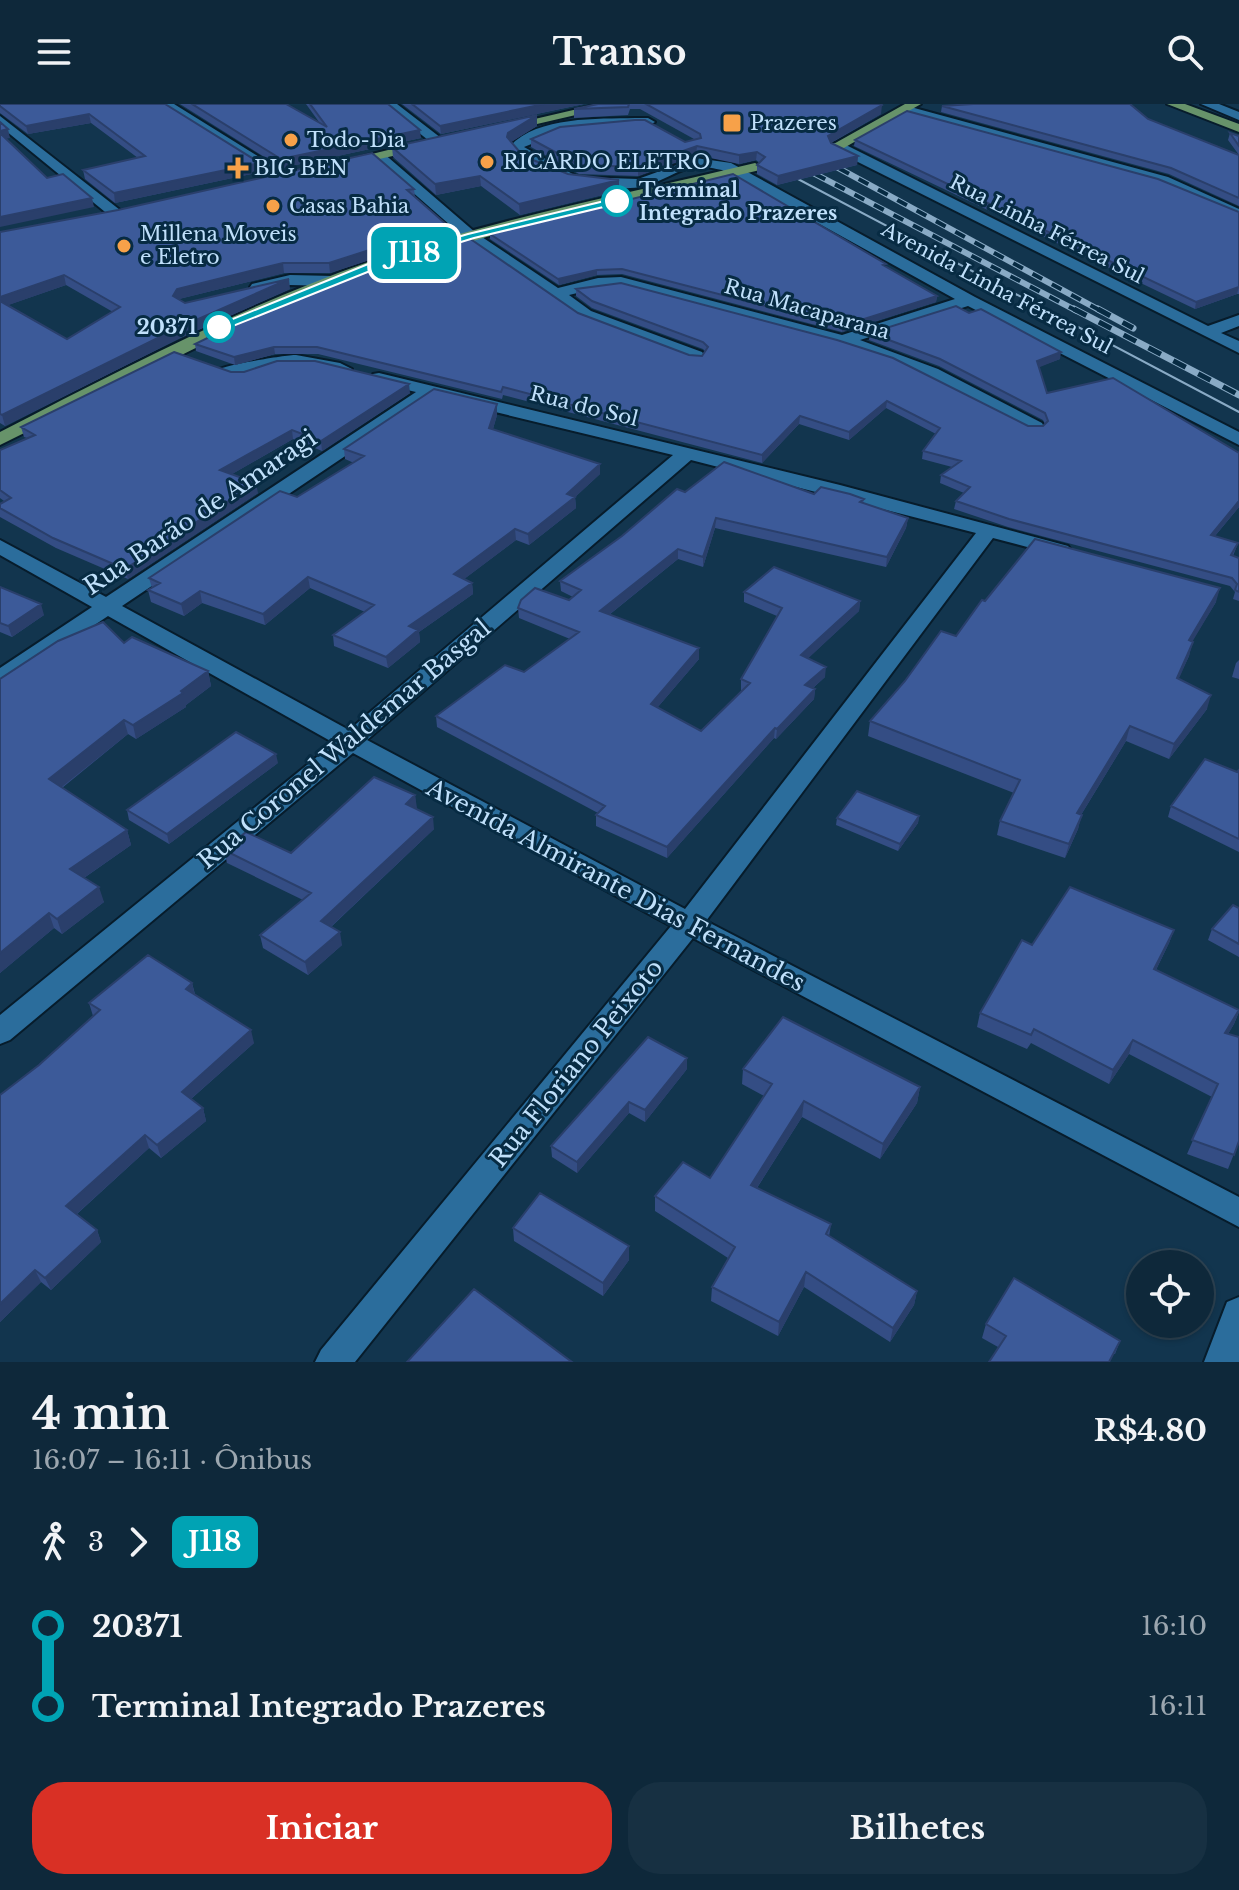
<!DOCTYPE html>
<html lang="pt">
<head>
<meta charset="utf-8">
<style>
	:root { --surface:#0e283a; --page:#173042; --text:#f1f3f6; --muted:#9ba6af; --line:#2e4454; --accent:#d93025 }
	body { margin:0; font-family:"Libre Baskerville",serif; background:var(--page); color:var(--text); height:100vh; display:flex; flex-direction:column; font-size:30px; white-space:nowrap }
	* { box-sizing:border-box; margin:0 }
	p { font-size:26px; color:var(--muted) }
	.icon { flex:none; width:44px; height:44px; fill:none; stroke:currentColor; stroke-width:2; stroke-linecap:round; stroke-linejoin:round }
	.map { position:relative; height:1258px; overflow:hidden }
	.drawer { display:flex; flex-direction:column; background:var(--surface); flex:1 }
	.drawer>* { flex:none }
	.badge { padding:0 16px; border-radius:12px; font-size:28px; line-height:52px }
	.tools { position:absolute; left:1126px; top:1146px; display:grid; gap:16px }
	.tools a { display:grid; place-items:center; width:88px; height:88px; border-radius:50%; background:var(--surface); box-shadow:0 2px 6px #0004,0 0 0 2px var(--line); font-size:40px }
	.map>.badge { position:absolute; translate:-50% -50%; box-shadow:0 0 0 4px #fff }
	.legs { display:flex; align-items:center; gap:12px; height:88px; padding:0 32px; font-size:26px }
	.legs p { margin-inline-start:auto }
	.head { display:flex; align-items:center; justify-content:space-between; height:136px; padding:0 32px }
	h1 { font-size:44px; font-weight:700; line-height:60px }
	.action { display:flex; gap:16px; margin-top:auto; padding:16px 32px }
	.action a { flex:1; height:92px; border-radius:32px; background:var(--accent); color:#fff; font-size:32px; font-weight:700; line-height:92px; text-align:center }
	.action a+a { background:var(--page); color:var(--text) }
	ul { padding:0 32px; list-style:none }
	li { display:flex; align-items:center; gap:28px; height:80px; font-size:30px }
	li i { display:grid; place-items:center; width:12px; height:100%; margin:0 10px; background:currentColor }
	li i::after { content:''; width:20px; height:20px; margin:-10px; border:6px solid; border-radius:50%; background:var(--surface) }
	li p { margin-inline-start:auto }
	li:first-child i { background:linear-gradient(#0000 50%,currentColor 0) }
	li:last-child i { background:linear-gradient(currentColor 50%,#0000 0) }
	header { display:flex; justify-content:space-between; align-items:center; height:104px; padding:0 32px; background:var(--surface); font-size:36px; font-weight:700 }
	.map>svg:first-child { display:block }
	.lines { fill:none; stroke-linecap:round; stroke-linejoin:round }
	.minor-casing { stroke:#071c2b; stroke-width:4 }
	.major-casing { stroke:#071c2b; stroke-width:4 }
	.minor { fill:#2b6d9c; fill-rule:evenodd }
	.major { fill:#67936a; fill-rule:evenodd }
	.tram { stroke:#89aac5; stroke-width:2 }
	.rail-far1-casing { stroke:#89aac5; stroke-width:6 }
	.rail-casing { stroke:#89aac5; stroke-width:7 }
	.rail-far1 { stroke:#072b43; stroke-width:4; stroke-dasharray:11; stroke-linecap:butt }
	.rail { stroke:#072b43; stroke-width:5; stroke-dasharray:14; stroke-linecap:butt }
	.wall { fill:#344d84; fill-rule:evenodd }
	.shaded-wall { fill:#2a3f6b }
	.building { fill:#3c5a99; stroke:#2a3f6b; stroke-width:2 }
	.line-1 { fill:#00a3b4; stroke:#fff; stroke-width:2 }
	.poi-dot { fill:#f7a149; stroke:#072b43; stroke-width:3 }
	.stop-1-dot { fill:#fff; stroke:#00a3b4; stroke-width:4 }
	.labels { text-anchor:middle; dominant-baseline:central; stroke-width:6; stroke-linejoin:round; paint-order:stroke }
	.far-poi-label { font-size:20px; fill:#c0e0fb; stroke:#072b43; text-anchor:start }
	.far-stop-label { font-size:20px; font-weight:bold; fill:#c0e0fb; stroke:#072b43; text-anchor:start }
	.far-street-label { font-size:20px; fill:#c0e0fb; stroke:#072b43 }
	.street-label { font-size:24px; fill:#c0e0fb; stroke:#072b43 }
</style>
</head>
<body>
<header><svg class="icon" aria-label="menu" viewBox="0 0 24 24"><path d="M4 6h16M4 12h16M4 18h16"/></svg>Transo<svg class="icon" aria-label="search" viewBox="0 0 24 24"><circle cx="10" cy="10" r="6"/><path d="M15 15l6 6"/></svg></header>
<div class="map">
<svg width="1239" height="1258" viewBox="0 0 1239 1258">
	<rect width="100%" height="100%" fill="#12354e"/>
	<g class="lines">
		<defs>
			<path id="minor" d="M159,0H174L290,72L278,75Z
				M383,0H397L445,37L433,40Z
				M1201,0H1219L1239,8V16Z
				M907,2L1168,73L1239,105V114L1158,79L902,9L901,6Z
				M0,12L120,106V112H110L0,22Z
				M635,14H648L655,18L648,22L559,29L524,43L578,73L638,75L696,54L731,59L975,193L1239,328V341L968,202L860,236L938,265L1042,319L1044,323L1042,327H1028L893,259L837,240L621,183L598,184L569,191L591,207L702,248L705,252L702,256H690L579,213L466,135L370,51L382,48L476,129L558,184L598,174L621,173L842,231L955,195L722,66C715,65 706,62 698,62C678,64 660,80 640,83C601,89 533,77 510,42C538,12 598,15 635,14Z
				M832,39H842L1208,222L1239,211V222L1221,229L1239,237V249L832,45Z
				M290,171L333,172L341,177L333,182L290,181L258,188L250,183L252,180Z
				M296,251L340,259L352,265L343,270L286,261L236,273L218,271L215,267C220,262 284,251 296,251Z
				M379,269L840,381L1068,442L1071,446L1068,450L1061,452L993,434L706,817L1239,1093V1123L693,834L355,1258H315L321,1246L671,822L353,649L10,936L0,940V911L334,639L108,512L8,579L0,581V564L92,503L0,451V436L106,493L416,288L373,278L370,274L373,270ZM433,293L673,351L349,626L122,502ZM691,356L976,429L685,805L367,636Z
				M1239,1193V1258H1204L1227,1198Z"/>
			<path id="major" d="M599,0H623L507,27L500,23Z
				M905,0H921L842,45L830,42Z
				M1167,0H1185L1239,20V28Z
				M424,37L429,38V44L343,63L336,59Z
				M755,59L762,63L760,66L520,123L379,165L236,224L0,341V328C120,266 241,203 368,158C494,115 626,90 755,59Z"/>
		</defs>
		<use href="#minor" class="minor-casing"/>
		<use href="#major" class="major-casing"/>
		<use href="#minor" class="minor"/>
		<use href="#major" class="major"/>
		<path class="tram" d="M779,65L1239,308"/>
		<defs>
			<path id="rail-far1" d="M820,54L1101,207
				M796,60L1077,207"/>
			<path id="rail" d="M1074,205L1239,291
				M1098,205L1133,224"/>
		</defs>
		<use href="#rail-far1" class="rail-far1-casing"/>
		<use href="#rail" class="rail-casing"/>
		<use href="#rail-far1" class="rail-far1"/>
		<use href="#rail" class="rail"/>
	</g>
	<path class="wall" d="M0,0H165L260,59L261,68L115,99L85,75L83,66L138,54L91,19L28,30L0,9Z
		M180,0H286L319,18L306,0H388L421,34L282,64Z
		M402,0H584L441,30Z
		M598,0H881V10L831,39L858,52L857,61L777,81L757,70V61L760,59L756,56L739,60L696,51L638,72L579,70L531,43V35L685,38L694,35L640,5H630L628,11L574,14V5Z
		M942,2L1148,15L1239,51V102L1169,70L941,8Z
		M537,11V22L511,38L518,46L533,56L568,70L619,87L520,111L481,82L436,91L393,53L392,43Z
		M1230,29L1239,32V51L1228,36Z
		M855,36L1239,108V190H1237L1195,205L854,42Z
		M414,85L415,93L447,121L448,130L330,169H284L179,195L185,199L290,185L180,234L5,322L0,319V128ZM66,181L113,208L67,235L8,201Z
		M490,130L886,163L937,192L936,198L842,228L622,170L597,171L559,181L490,135Z
		M576,185L1028,322H1043L1045,320L1043,316L939,262L869,236L870,229L969,209L1060,255L1038,263L1047,289L1239,403L1215,432L1238,439L1233,452L1239,454V497L1233,495L1235,488L1230,482L1008,423L954,405L956,397L964,389L940,379L941,371L952,363L922,355L923,347L936,330L886,304L849,336L799,320L762,359L503,291L502,295L318,250H275L235,261L196,247L195,240L578,209L689,251L702,252L705,247L703,245L592,204L576,192Z
		M231,268L410,289L322,347L293,335L232,370L258,389L128,475L56,444L0,413V400L4,397L0,394V346L27,334L24,333L21,323Z
		M497,311L493,325L600,370L575,393L576,404L529,441L516,436L464,475L472,479L473,490L419,528L420,538L388,564L334,542L333,531L365,508L310,484L265,521L202,499L184,512L151,498L148,486L152,484L149,474L297,393L354,359L345,355L344,345Z
		M685,388L814,390L864,395L863,400L908,414L906,424L886,463L715,424L703,463L678,455L609,511L699,544V555L657,604L701,627L742,586H741V575L777,512L744,498V488L860,497L859,507L808,554L825,573L813,584L815,585L814,595L776,635L774,634L667,754L596,722V711L598,709L437,623L436,612L524,568L570,535L519,514L518,504L569,496L573,493L561,487L560,477Z
		M0,483L44,511L12,533L0,528Z
		M985,497L1216,498L1192,537L1189,552L1178,575L1207,605L1169,655L1126,637L1081,711L1078,725L1065,754L997,731L1000,717L1014,689L868,632L870,617L956,532Z
		M124,539L208,567L211,582L186,601V603L136,635L128,630L62,684L127,726L131,741L84,774L104,798L62,830L54,824L0,869V575Z
		M1239,556V575L1232,573L1236,559Z
		M278,659L169,740L129,716L127,706Z
		M1239,666V748L1168,713L1171,702Z
		M415,691L416,704L434,725L331,823L342,841L308,871L263,844L260,831L303,796L227,759L224,746L291,749Z
		M919,712L918,719L898,747L836,721L837,714Z
		M1239,804V853L1208,836L1212,825Z
		M1174,826L1169,839L1156,866L1239,908L1234,920L1228,930L1239,1037L1228,1065L1187,1050L1212,993L1129,950L1109,980L1031,939L1027,945L977,923L980,909L1032,841Z
		M192,879L195,890L254,939L191,995L203,1004L206,1017L161,1054L149,1044L77,1110L97,1126L101,1138L51,1186L41,1178L0,1218V991L39,961L93,912L89,899Z
		M687,965L645,1018L629,1009L577,1069L552,1053L551,1042Z
		M743,965L920,983L917,999L880,1055L802,1013L757,1084L831,1120L829,1133L917,1187L914,1201L890,1238L804,1183L778,1232L711,1197L712,1183L728,1154L655,1107V1092L710,1074L764,992L742,980Z
		M513,1124L629,1142V1156L603,1192L514,1137Z
		M986,1220L1120,1237L1115,1250L998,1243L982,1234Z"/>
	<path class="shaded-wall" d="M544,0H584L441,30L440,22Z
		M882,1L881,10L827,41L828,32Z
		M89,10L91,19L28,30L26,22Z
		M537,11V22L508,40V29Z
		M8,25L10,34L1,36L0,27Z
		M420,26L421,34L282,64L281,55Z
		M697,42L696,51L638,72V63Z
		M757,48L756,56L739,60V51Z
		M858,52L857,61L777,81L778,72Z
		M260,59L261,68L115,99L114,89Z
		M480,72L481,82L436,91L435,80Z
		M619,76V87L520,111L519,100Z
		M92,94L94,103L0,123V113Z
		M447,121L448,130L330,169L329,159Z
		M283,159L284,169L179,195L173,192L177,185Z
		M597,166V171L559,181L558,175Z
		M64,171L66,181L0,204V193Z
		M289,175L290,185L180,234L5,322L2,311L178,224Z
		M1239,183L1237,190L1195,205L1196,198Z
		M937,192L936,198L842,228V222Z
		M274,243L275,250L235,261L234,253Z
		M1061,248L1060,255L1035,265L1037,257Z
		M409,280L410,289L322,347L321,337Z
		M887,297L886,304L849,336V328Z
		M497,300V311L490,335L489,324Z
		M800,312L799,320L762,359V351Z
		M292,326L293,335L222,376L220,366Z
		M600,360V370L572,396L575,393L576,404L529,441L528,430L567,390Z
		M256,379L258,389L128,475L125,465Z
		M1239,397V403L1209,439L1211,431Z
		M716,414L715,424L703,463V453Z
		M908,414L906,424L886,463L887,453Z
		M515,425L516,436L455,482L454,470Z
		M678,445V455L600,518V507Z
		M308,473L310,484L265,521L263,510Z
		M472,479L473,490L419,528L420,538L388,564L386,553L409,522Z
		M1220,484L1216,498L1185,550L1189,536Z
		M200,487L202,499L184,512L181,500Z
		M860,497L859,507L800,562L801,551Z
		M41,500L44,511L12,533L8,522Z
		M1193,538L1189,552L1173,588L1177,574Z
		M699,544V555L651,611V600Z
		M826,563L825,573L804,592L805,581Z
		M208,567L211,582L186,601V603L136,635L133,621Z
		M815,585L814,595L776,635L777,625Z
		M1211,591L1207,605L1169,655L1174,640Z
		M124,616L128,630L53,690L49,675Z
		M1130,622L1126,637L1073,724L1077,709Z
		M775,624L774,634L667,754V743Z
		M276,650L278,659L169,740L167,730Z
		M415,691L417,704L408,712L406,700Z
		M1082,711L1078,725L1065,754L1069,740Z
		M919,712L918,719L898,747L900,740Z
		M433,713L434,725L323,830L321,817Z
		M127,726L131,741L75,780L70,765Z
		M99,783L104,798L62,830L57,815Z
		M49,809L54,824L0,869V849Z
		M1174,826L1169,839L1150,878L1154,865Z
		M340,828L342,841L308,871L305,858Z
		M192,879L195,892L186,885Z
		M1239,907L1234,920L1220,943L1225,929Z
		M251,926L254,939L185,1000L182,988Z
		M1133,936L1129,950L1109,980L1113,966Z
		M687,954V965L645,1018V1006Z
		M920,983L917,999L880,1055L883,1040Z
		M804,997L802,1013L749,1096L751,1081Z
		M629,998V1009L577,1069V1058Z
		M203,1004L206,1017L161,1054L157,1041Z
		M145,1031L149,1044L71,1115L66,1102Z
		M97,1126L101,1138L51,1186L45,1174Z
		M629,1142V1156L603,1192V1179Z
		M35,1166L41,1178L0,1218V1200Z
		M806,1168L804,1183L778,1232L779,1218Z
		M917,1187L914,1201L890,1238L893,1224Z"/>
	<path class="building" d="M0,0H165L260,59L114,89L83,66L145,52L89,10L26,22L0,2Z
		M192,0H286L327,23L310,0H388L420,26L281,55Z
		M412,0H544L440,22Z
		M598,0H629L628,3L574,5Z
		M646,0H881L882,1L828,32L831,39L858,52L778,72L757,61L765,53L757,48L739,51L697,42L638,63L579,61L531,35L560,23L635,16H645L685,38L701,34L700,30Z
		M973,0H1130L1148,15L1239,51V94L1171,64L942,2Z
		M907,7L1158,75L1239,108V183L1196,198L855,36Z
		M537,11L508,29L507,33L518,46L533,56L568,70L619,76L519,100L480,72L435,80L392,43Z
		M0,18L8,25L0,27Z
		M0,29L47,74L63,70L92,94L0,113Z
		M1230,29L1239,32V42Z
		M372,49L414,85L407,86L447,121L329,159H283L177,185L173,192L185,199L289,175L178,224L2,311L0,310V197L67,235L120,203L64,171L0,193V128L118,106Z
		M733,70L886,160L883,161L937,192L842,222L622,165L597,166L558,175L490,130Z
		M469,134L578,209L689,251L702,252L708,243L703,238L592,197L576,185L621,179L837,236L893,254L1028,322H1043L1048,317L1045,309L940,255L870,229L956,202L969,209L981,205L1061,248L1037,257L1047,289L1113,274L1239,349V397L1211,431L1238,439L1231,451L1239,454V488L1235,486L1237,480L1232,474L1009,415L956,397L970,383L941,371L961,357L923,347L940,324L887,297L849,328L800,312L762,351L503,283L501,288L317,243H274L234,253L195,240L236,220L379,161Z
		M174,248L231,268H244L277,257H315L409,280L321,337L292,326L220,366L256,379L125,465L53,434L0,404V400L11,394L0,386V346L35,331L21,323Z
		M434,285L497,300L489,324L600,360L567,390L575,393L528,430L515,425L454,470L472,479L409,522L418,526L386,553L333,531L374,501L308,473L263,510L200,487L181,500L148,486L160,479L149,474L280,387L297,393L364,352L344,345Z
		M724,358L814,390L821,383L850,390L864,395L860,398L908,414L887,453L716,414L703,453L678,445L600,507L699,544L651,600L701,627L750,579L741,575L782,504L744,488L774,463L860,497L801,551L826,563L805,581L815,585L777,625L775,624L667,743L596,711L605,702L436,612L505,561L524,568L579,528L518,504L521,496L535,484L569,496L581,486L560,477L622,432L677,385L685,388Z
		M1035,435L1220,484L1189,536L1193,538L1177,574L1211,591L1174,640L1130,622L1077,709L1082,711L1069,740L1000,717L1020,676L870,617L905,577L941,527L956,532L982,496L985,497Z
		M0,483L41,500L8,522L0,519Z
		M103,518L124,539L132,533L208,567L181,587L183,589L133,621L124,616L49,675L127,726L70,765L99,783L57,815L49,809L0,849V575L58,537Z
		M236,628L276,650L167,730L127,706Z
		M1205,655L1237,668L1239,666V735L1171,702Z
		M374,673L415,691L406,700L433,713L321,817L340,828L305,858L260,831L311,789L224,746L246,728L291,749Z
		M857,687L919,712L900,740L837,714Z
		M1070,783L1174,826L1154,865L1239,906L1225,929L1239,933V1037L1234,1051L1192,1036L1218,980L1133,936L1113,966L1034,925L1031,931L980,909L1022,836L1032,841Z
		M1233,801L1239,804V840L1212,825Z
		M148,851L192,879L186,885L251,926L182,988L203,1004L157,1041L145,1031L66,1102L97,1126L45,1174L35,1166L0,1200V991L39,961L100,906L89,899Z
		M783,913L920,983L883,1040L804,997L751,1081L831,1120L826,1130L917,1187L893,1224L806,1168L779,1218L712,1183L735,1143L655,1092L683,1058L710,1074L772,980L743,965Z
		M648,933L687,954L645,1006L629,998L577,1058L551,1042Z
		M540,1089L629,1142L603,1179L513,1124Z
		M1014,1174L1120,1237L1109,1258H989L1006,1232L986,1220Z
		M474,1185L572,1258H407Z"/>
	<path class="line-1" d="M617,94L620,99L474,134L380,163L223,226L213,223L373,158L468,130Z"/>
	<g class="poi-dot">
		<rect x="722" y="9" width="20" height="20" rx="4"/>
		<circle cx="291" cy="36" r="8"/>
		<circle cx="487" cy="58" r="8"/>
		<path d="M234 52h8v8h8v8h-8v8h-8v-8h-8v-8h8z"/>
		<circle cx="273" cy="102" r="8"/>
		<circle cx="124" cy="142" r="8"/>
	</g>
	<g class="stop-1-dot">
		<circle cx="617" cy="97" r="14"/>
		<circle cx="219" cy="223" r="14"/>
	</g>
	<g class="labels">
		<g class="far-poi-label">
			<text x="750" y="19">Prazeres</text>
			<text x="307" y="36">Todo-Dia</text>
			<text x="503" y="58">RICARDO ELETRO</text>
			<text x="254" y="64">BIG BEN</text>
			<text x="289" y="102">Casas Bahia</text>
			<text x="140" y="130">Millena Moveis<tspan x="140" dy="23">e Eletro</tspan></text>
		</g>
		<g class="far-stop-label">
			<text x="639" y="86">Terminal<tspan x="639" dy="23">Integrado Prazeres</tspan></text>
			<text x="197" y="223" text-anchor="end">20371</text>
		</g>
		<g class="far-street-label">
			<text transform="translate(1047 125) rotate(27)">Rua Linha Férrea Sul</text>
			<text transform="translate(997 184) rotate(28)">Avenida Linha Férrea Sul</text>
			<text transform="translate(807 205) rotate(16)">Rua Macaparana</text>
			<text transform="translate(584 302) rotate(14)">Rua do Sol</text>
		</g>
		<g class="street-label">
			<text transform="translate(200 408) rotate(-34)">Rua Barão de Amaragi</text>
			<text transform="translate(344 640) rotate(-40)">Rua Coronel Waldemar Basgal</text>
			<text transform="translate(616 781) rotate(28)">Avenida Almirante Dias Fernandes</text>
			<text transform="translate(576 959) rotate(-51)">Rua Floriano Peixoto</text>
		</g>
	</g>
</svg>
<div class="tools">
<a><svg class="icon" aria-label="locate" viewBox="0 0 24 24"><circle cx="12" cy="12" r="6"/><path d="M12 2v4M12 18v4M2 12h4M18 12h4"/></svg></a>
</div>
<b class="badge" style="left:414px;top:149px;background:#00a3b4;color:#fff">J118</b>
</div>
<section class="drawer">
<div class="head"><div><h1>4 min</h1><p>16:07 – 16:11 · Ônibus</p></div><b>R$4.80</b></div>
<div class="legs"><svg class="icon" aria-label="walk" viewBox="0 0 24 24"><circle cx="13" cy="4" r="2"/><path d="M13 8l-2 6 4 7M11 14l-3 7M7 12l3-4h3l4 4"/></svg>3<svg class="icon" aria-label="forward" viewBox="0 0 24 24"><path d="M9 5l7 7-7 7"/></svg><b class="badge" style="background:#00a3b4;color:#fff">J118</b></div>
<ul>
<li><i style="color:#00a3b4"></i><b>20371</b><p>16:10</p></li>
<li><i style="color:#00a3b4"></i><b>Terminal Integrado Prazeres</b><p>16:11</p></li>
</ul>
<div class="action"><a>Iniciar</a><a>Bilhetes</a></div>
</section>
</body>
</html>
